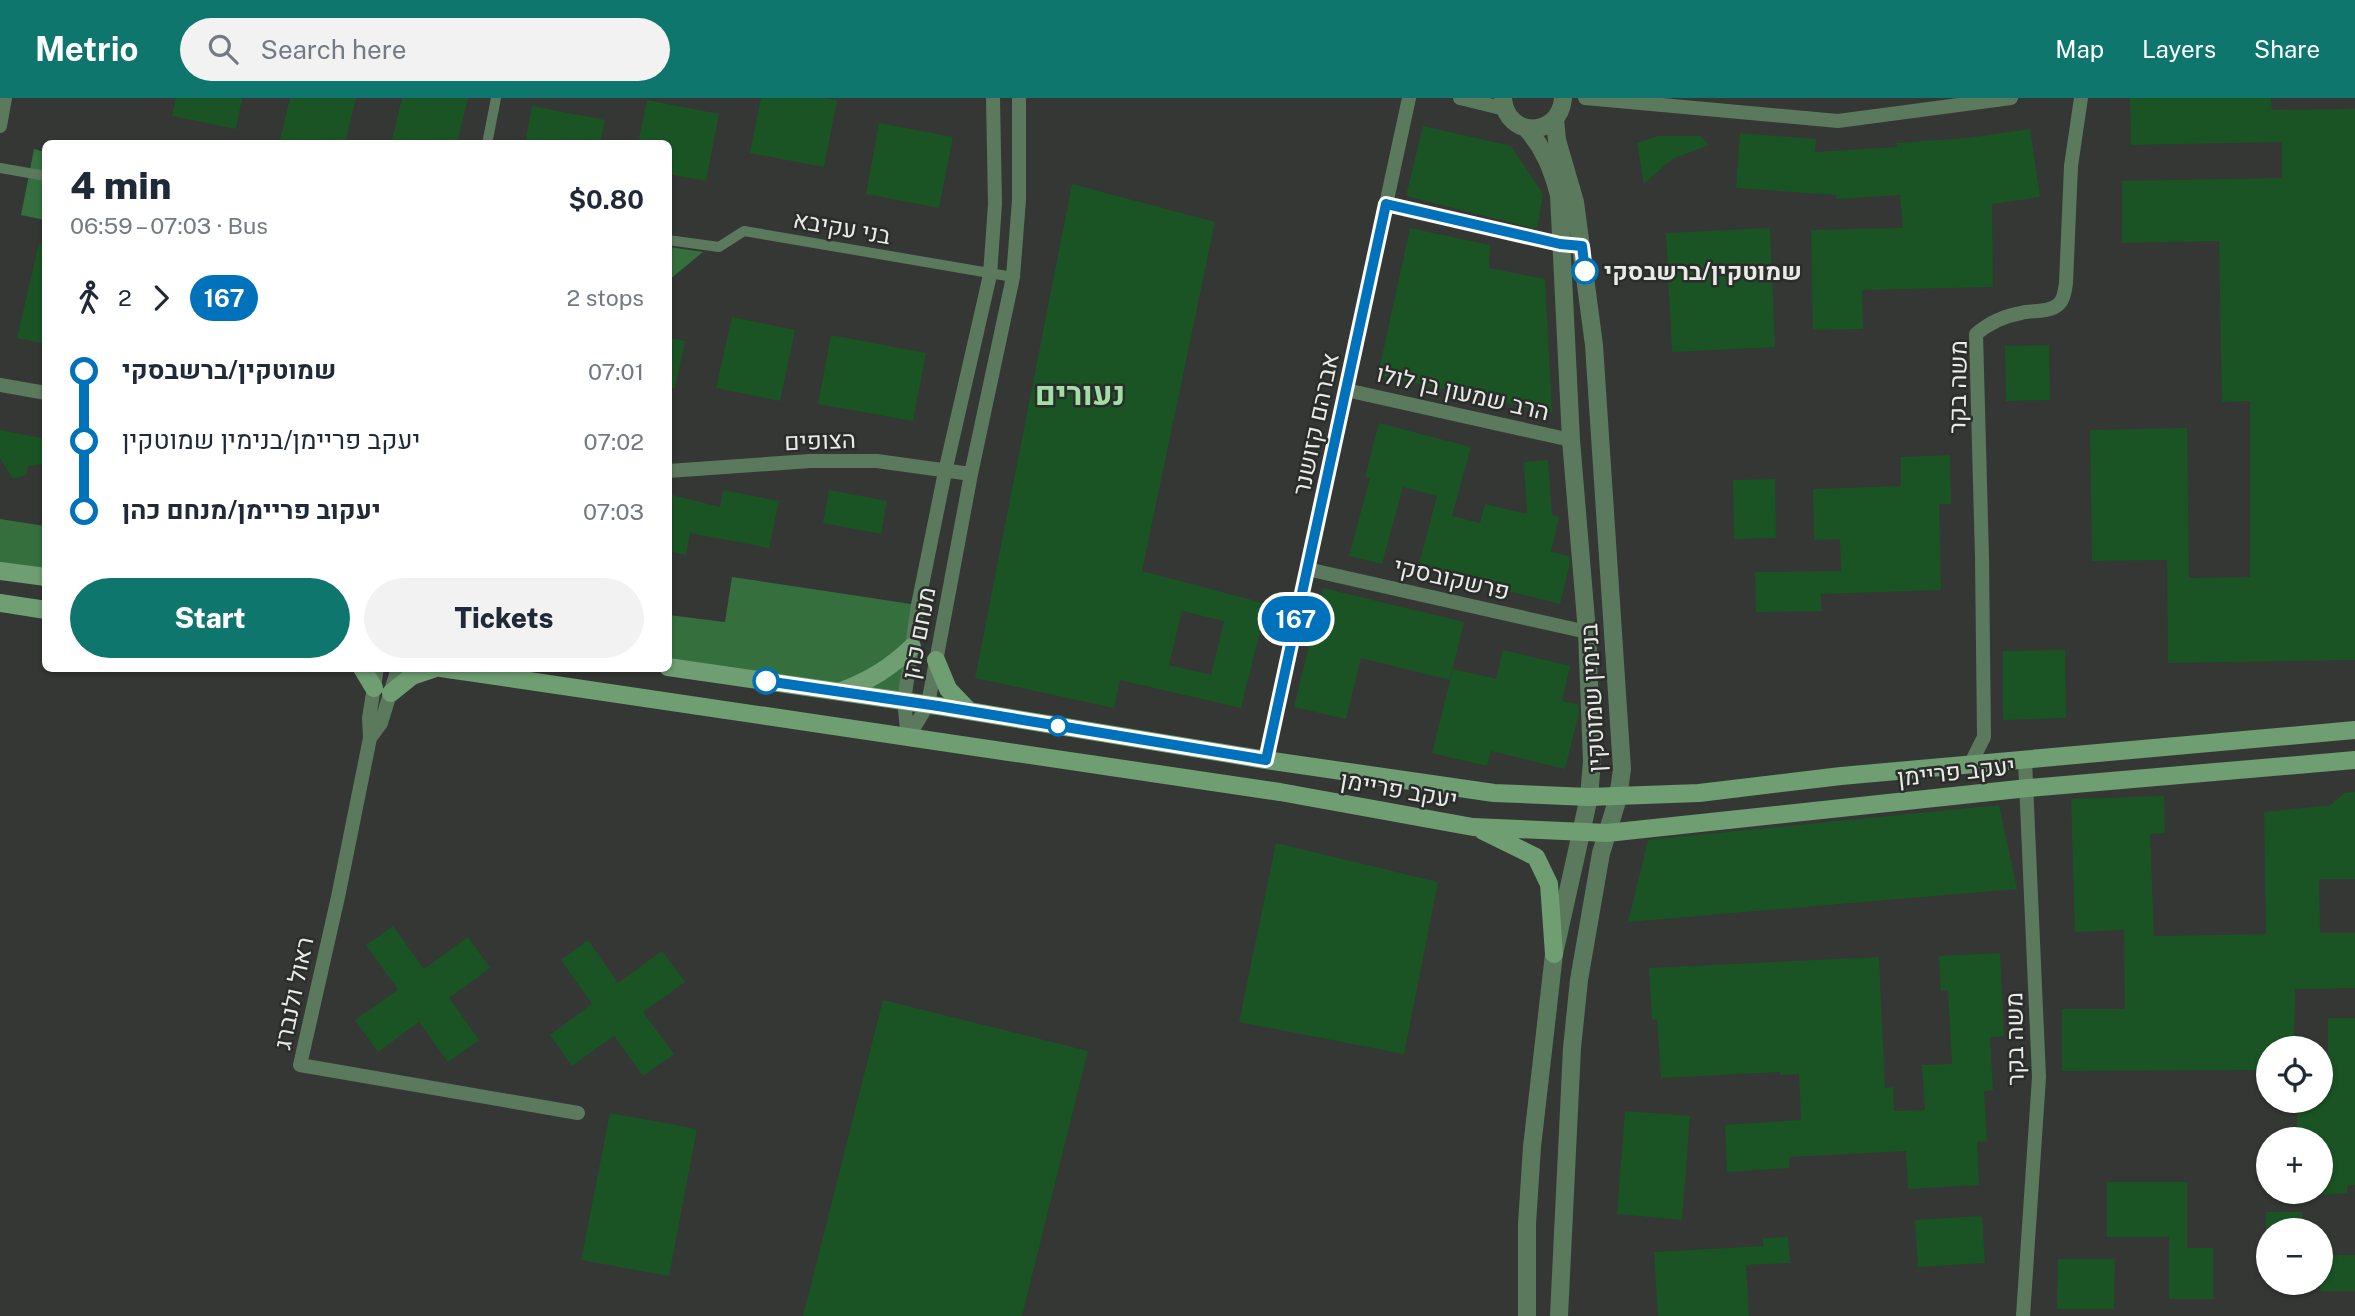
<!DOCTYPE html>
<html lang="en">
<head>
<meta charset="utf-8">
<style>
	:root { --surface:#fff; --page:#f2f2f3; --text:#1f2937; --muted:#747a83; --accent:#0f766e }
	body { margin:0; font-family:"Public Sans",Heebo,sans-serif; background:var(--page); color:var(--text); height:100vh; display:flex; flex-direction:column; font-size:26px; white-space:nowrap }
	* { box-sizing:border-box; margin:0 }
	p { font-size:23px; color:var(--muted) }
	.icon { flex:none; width:38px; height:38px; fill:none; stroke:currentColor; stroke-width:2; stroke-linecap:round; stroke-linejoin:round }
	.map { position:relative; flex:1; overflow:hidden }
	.side { position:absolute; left:42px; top:42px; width:630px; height:532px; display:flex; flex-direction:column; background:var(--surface); border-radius:10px; box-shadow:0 2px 5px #0004 }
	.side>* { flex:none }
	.badge { padding:0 14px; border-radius:23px; font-size:24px; line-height:46px }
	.controls { position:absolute; left:2256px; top:938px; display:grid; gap:14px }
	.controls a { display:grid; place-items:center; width:77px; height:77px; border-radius:50%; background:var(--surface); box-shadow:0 2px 5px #0004; font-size:35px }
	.map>.badge { position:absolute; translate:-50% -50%; box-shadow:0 0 0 4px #fff }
	.legs { display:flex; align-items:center; gap:10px; height:77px; padding:0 28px; font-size:23px }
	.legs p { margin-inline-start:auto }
	.summary { display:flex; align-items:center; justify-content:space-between; height:119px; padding:0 28px }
	h1 { font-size:38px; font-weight:800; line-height:52px }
	.cta { display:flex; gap:14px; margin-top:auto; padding:14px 28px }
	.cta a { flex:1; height:80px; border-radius:42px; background:var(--accent); color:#fff; font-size:28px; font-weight:800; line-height:80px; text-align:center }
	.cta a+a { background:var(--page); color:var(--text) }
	ul { padding:0 28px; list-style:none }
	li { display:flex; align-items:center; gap:24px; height:70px; font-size:26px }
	li i { display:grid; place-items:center; width:10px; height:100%; margin:0 9px; background:currentColor }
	li i::after { content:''; width:18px; height:18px; margin:-9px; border:5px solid; border-radius:50%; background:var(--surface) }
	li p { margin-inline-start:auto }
	li:first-child i { background:linear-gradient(#0000 50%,currentColor 0) }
	li:last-child i { background:linear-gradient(currentColor 50%,#0000 0) }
	header { display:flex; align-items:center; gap:42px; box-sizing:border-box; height:98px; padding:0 35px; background:var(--accent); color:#fff }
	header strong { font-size:33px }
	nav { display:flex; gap:38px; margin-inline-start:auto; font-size:24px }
	.search { width:490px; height:63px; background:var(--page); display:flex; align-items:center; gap:18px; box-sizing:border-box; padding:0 24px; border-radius:38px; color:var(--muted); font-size:26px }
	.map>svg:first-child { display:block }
	.green { fill:#356f3d }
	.building { fill:#1a5424; fill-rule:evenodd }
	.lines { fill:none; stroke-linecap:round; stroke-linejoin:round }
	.pedestrian { stroke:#5b795d; stroke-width:10 }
	.minor { stroke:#5b795d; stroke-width:14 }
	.tertiary { stroke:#5b795d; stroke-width:18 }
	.secondary { stroke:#6e9e72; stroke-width:18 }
	.line-1-casing { stroke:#fff; stroke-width:16 }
	.line-1 { stroke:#0072bc; stroke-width:10 }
	.stop-1-dot { fill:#fff; stroke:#0072bc; stroke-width:3.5 }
	.labels { text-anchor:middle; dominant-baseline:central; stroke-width:5; stroke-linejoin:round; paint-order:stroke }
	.street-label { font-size:24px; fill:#e9ebe9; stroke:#2a2d2a }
	.stop-label { font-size:24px; font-weight:bold; fill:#e9ebe9; stroke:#2a2d2a; text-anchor:start }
	.district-label { font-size:32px; font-weight:bold; fill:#a1dfa7; stroke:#2a2d2a }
</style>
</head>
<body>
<header>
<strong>Metrio</strong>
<div class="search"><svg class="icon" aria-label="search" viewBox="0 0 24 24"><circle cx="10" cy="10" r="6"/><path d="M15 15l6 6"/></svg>Search here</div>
<nav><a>Map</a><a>Layers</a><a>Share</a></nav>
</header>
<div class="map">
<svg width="2355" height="1218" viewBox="0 0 2355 1218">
	<rect width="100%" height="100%" fill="#343734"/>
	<path class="green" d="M34,51L45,54V122L21,117Z
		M669,149L703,154L669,182Z
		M0,421L45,428V479L0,469Z
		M732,479L918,507L904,603L669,569V517L725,524Z"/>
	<path class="building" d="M176,0H242L236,31L172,18Z
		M290,0H356L345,46H279Z
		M402,0H468L457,46H391Z
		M761,0H824L837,2L824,69L750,55Z
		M2130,0H2271L2272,12L2355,11V562L2168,565L2167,462L2092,463L2090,332L2187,330L2189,480L2250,479V303L2222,304L2219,143L2122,145V83L2282,80V44L2131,47Z
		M647,2L719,16L706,83L668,76V46H638Z
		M532,8L605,22L600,46H525Z
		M879,25L953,39L939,110L866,96Z
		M1423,28L1511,48L1543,96L1537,131L1406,98Z
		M2030,31L2040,99L1992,106L1993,189L1862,192L1863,231L1813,232L1811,132L1903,130L1900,97L1836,101V97L1736,90L1740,35L1816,41L1815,54L1897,49L1896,45L1967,40Z
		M1658,38H1701L1709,47L1672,61L1644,86L1637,45Z
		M1072,86L1215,124L1142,473L1267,506L1241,610L1120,582L1114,610L975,580ZM1182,513L1224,523L1211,577L1169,567Z
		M1410,130L1490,147L1489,170L1545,181L1552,315L1378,277Z
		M1770,130L1775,249L1672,254L1666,135Z
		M39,145L46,146V246L17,240Z
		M732,219L795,232L780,303L716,290Z
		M831,237L926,255L913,323L818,306Z
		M668,240L685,243L675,290L668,289Z
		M2049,247L2050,302L2006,303L2005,248Z
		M1379,325L1471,349L1452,418L1480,425L1485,406L1527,416L1524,364L1548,362L1552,417L1559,419L1551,454L1569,458L1570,465L1560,506L1418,470L1437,398L1403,389L1382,466L1349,458L1370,380L1365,379Z
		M0,332L46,341L42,366L28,368L26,377L13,381L0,360Z
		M1950,357L1951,406H1939L1941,492L1821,496V513L1756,514L1755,474L1841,473L1840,441L1814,442L1813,391L1901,388V359Z
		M1775,381L1776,440L1734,441L1733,382Z
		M723,392L779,403L769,450L690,435L686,457L668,453V396L720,409Z
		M829,392L887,403L881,436L823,425Z
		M1323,490L1464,524L1450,582L1361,560L1346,621L1294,609Z
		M1503,552L1570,568L1562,603L1578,606L1579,615L1565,671L1491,653L1487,668L1432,655L1453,571L1496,581Z
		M2065,552L2066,620L2003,622V553Z
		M2355,694V781H2319L2320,835H2355V890L2295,891L2294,950H2268V972L2062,973V911H2125L2124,832L2075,834L2071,701L2164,698L2165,735L2150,736L2154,838L2266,836L2264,714L2331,707L2344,695Z
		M1999,707L2017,791L1628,824L1648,742Z
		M1276,745L1438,784L1404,956L1239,924Z
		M393,828L424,871L468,839L490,870L449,900L479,942L448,964L419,924L378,954L355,922L398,892L366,847Z
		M588,842L618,885L662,853L685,884L643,914L674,956L643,978L614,938L572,968L550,937L592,906L561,862Z
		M2000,855L2004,938L1990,939L1993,992L1984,993L1987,1043L1977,1044L1979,1087L1908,1091L1906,1053L1789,1059V1070L1727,1074L1725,1027L1801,1022L1799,976L1780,977V974L1661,980L1657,921L1652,922L1649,870L1879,859L1885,990L1893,989L1894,1013L1925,1012L1922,967L1952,966L1948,892L1941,893L1939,858Z
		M883,902L1088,953L1022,1218H803Z
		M2328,920H2355V1087L2347,1088V1095L2320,1097V1041H2297V1003H2320V987H2328Z
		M1625,1013L1690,1018L1682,1122L1617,1116Z
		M610,1015L697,1031L669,1178L581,1162Z
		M2107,1084H2187V1150H2213V1201H2169V1139H2107Z
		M2266,1114H2302V1132H2266Z
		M1982,1118L1985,1165L1918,1169L1915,1122Z
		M1788,1139L1790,1165L1746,1167L1749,1218H1658L1654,1154L1763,1148V1140Z
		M2320,1157H2355V1193H2320Z
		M2058,1161H2115L2114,1211H2057Z"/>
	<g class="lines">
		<path class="pedestrian" d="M487,46L496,0
			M0,70L46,78
			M668,142L719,149L744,133L1013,179"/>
		<path class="minor" d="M1460,0L1505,11
			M1585,0L1838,23L2011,0
			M0,28L5,0
			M1386,106L1560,146L1582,148
			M0,287L46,295
			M1346,292L1571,342
			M668,373L810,363H877L971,376
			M1307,471L1587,534
			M377,570L369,620L370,640L338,799L300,967L578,1015
			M370,640L381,625L398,570
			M908,640L928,606L971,376L1013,179L1019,102V0
			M908,640L904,603L918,507L945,374L990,177L995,106L993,0
			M1266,662L1409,0
			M1970,667L1984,639L1982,459L1976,236C1989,225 2004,218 2021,215C2033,212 2049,215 2059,206C2064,201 2065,192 2066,185L2071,68L2081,0
			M2023,1218L2039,979L2025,662"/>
		<path class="tertiary" d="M1503,0C1506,41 1560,40 1563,0
			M1555,21L1557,42L1575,104L1594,247L1622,671L1618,700L1601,755L1579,882L1572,950L1559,1218
			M1526,30C1544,50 1552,71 1559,97L1571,342L1587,534L1592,663L1589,699L1554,856L1532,1049L1527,1126V1218"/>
		<path class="secondary" d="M0,473L46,479
			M0,505L46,512
			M936,562L948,591L969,613
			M668,569L938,608L1266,662L1494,695L1589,699L1699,695L1841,678L2355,632
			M362,570L374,590
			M441,570L1280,694L1473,729L1607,735L2028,690L2355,662
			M842,593C870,582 890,570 912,549
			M391,595L412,578L436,570
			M1483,733L1536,759L1549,786L1554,856"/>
	</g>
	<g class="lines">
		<defs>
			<path id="line-1" d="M766,583L938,608L1266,662L1386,106L1560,146L1582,148L1585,173"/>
		</defs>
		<use href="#line-1" class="line-1-casing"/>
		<use href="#line-1" class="line-1"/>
	</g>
	<g class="stop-1-dot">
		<circle cx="1585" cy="173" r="12"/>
		<circle cx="766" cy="583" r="12"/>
		<circle cx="1058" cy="628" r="9"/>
	</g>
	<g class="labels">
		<g class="street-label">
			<text transform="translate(842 129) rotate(10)">בני עקיבא</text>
			<text transform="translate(1957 289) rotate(-89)">משה בקר</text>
			<text transform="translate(1463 294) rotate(13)">הרב שמעון בן לולו</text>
			<text transform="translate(1315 326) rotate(-78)">אברהם קזושנר</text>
			<text transform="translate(820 342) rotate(-2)">הצופים</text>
			<text transform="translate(1452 480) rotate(13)">פרשקובסקי</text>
			<text transform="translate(918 535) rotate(-79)">מנחם כהן</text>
			<text transform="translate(1592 600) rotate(-93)">בנימין שמוטקין</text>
			<text transform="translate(1956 673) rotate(-6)">יעקב פריימן</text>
			<text transform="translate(1399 691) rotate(10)">יעקב פריימן</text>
			<text transform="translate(293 895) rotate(-78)">ראול ולנברג</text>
			<text transform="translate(2014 941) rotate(-91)">משה בקר</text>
		</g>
		<g class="stop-label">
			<text x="1604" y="173">שמוטקין/ברשבסקי</text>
		</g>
		<g class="district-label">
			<text x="1080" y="295">נעורים</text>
		</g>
	</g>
</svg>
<div class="controls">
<a><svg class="icon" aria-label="locate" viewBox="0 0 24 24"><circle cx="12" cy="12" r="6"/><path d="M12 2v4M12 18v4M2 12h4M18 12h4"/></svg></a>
<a>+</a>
<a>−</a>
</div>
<b class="badge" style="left:1296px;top:521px;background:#0072bc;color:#fff">167</b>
<section class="side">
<div class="summary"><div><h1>4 min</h1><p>06:59 – 07:03 · Bus</p></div><b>$0.80</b></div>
<div class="legs"><svg class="icon" aria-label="walk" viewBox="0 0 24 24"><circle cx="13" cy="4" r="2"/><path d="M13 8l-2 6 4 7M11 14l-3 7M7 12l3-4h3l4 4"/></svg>2<svg class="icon" aria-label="forward" viewBox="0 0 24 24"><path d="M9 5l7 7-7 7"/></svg><b class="badge" style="background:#0072bc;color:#fff">167</b><p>2 stops</p></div>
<ul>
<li><i style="color:#0072bc"></i><b>שמוטקין/ברשבסקי</b><p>07:01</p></li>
<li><i style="color:#0072bc"></i><span>יעקב פריימן/בנימין שמוטקין</span><p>07:02</p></li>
<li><i style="color:#0072bc"></i><b>יעקוב פריימן/מנחם כהן</b><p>07:03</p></li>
</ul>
<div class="cta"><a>Start</a><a>Tickets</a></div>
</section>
</div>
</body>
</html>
